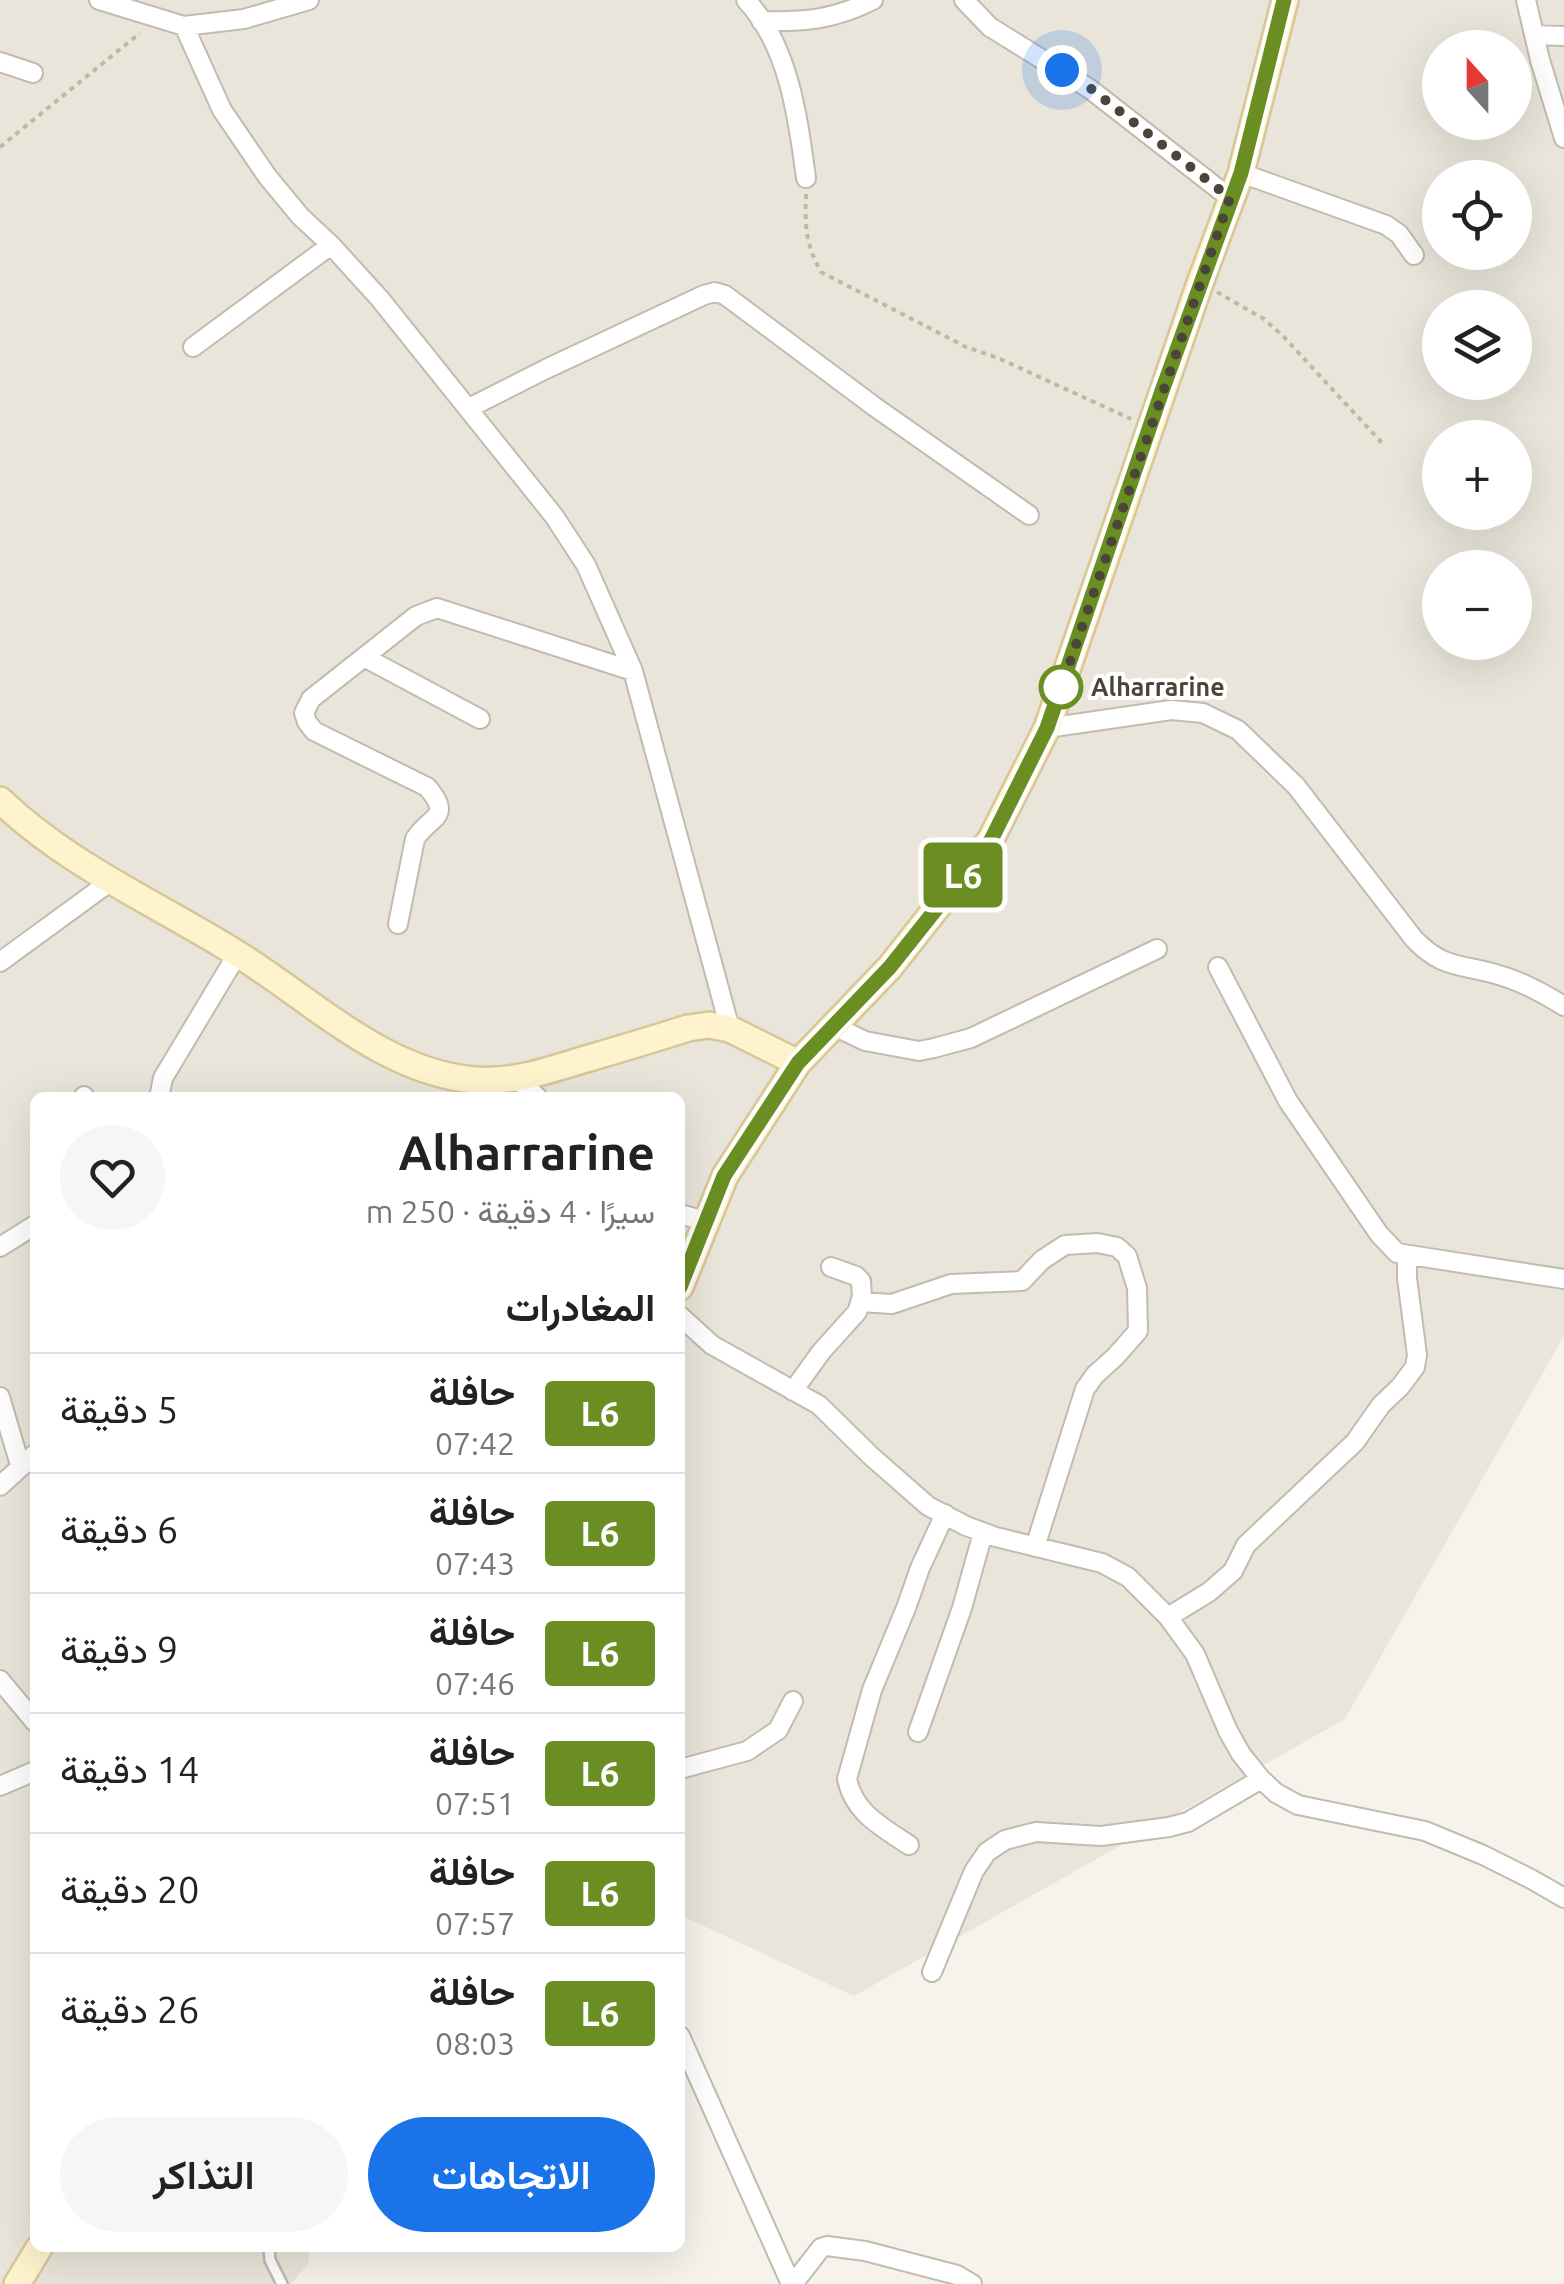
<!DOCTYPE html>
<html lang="ar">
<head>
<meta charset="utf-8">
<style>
	:root { --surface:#fff; --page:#f6f6f6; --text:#222; --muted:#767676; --line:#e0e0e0; --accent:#1a73e8 }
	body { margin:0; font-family:Ubuntu,Vazirmatn,sans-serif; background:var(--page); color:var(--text); direction:rtl; height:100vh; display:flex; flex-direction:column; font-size:38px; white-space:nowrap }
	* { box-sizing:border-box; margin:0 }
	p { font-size:32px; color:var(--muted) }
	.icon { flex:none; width:55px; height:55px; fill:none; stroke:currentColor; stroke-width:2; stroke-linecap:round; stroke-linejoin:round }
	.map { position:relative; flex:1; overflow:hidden; direction:ltr }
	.side { position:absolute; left:30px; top:1092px; width:655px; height:1160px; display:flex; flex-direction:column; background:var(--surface); border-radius:15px; box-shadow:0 10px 40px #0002; direction:rtl }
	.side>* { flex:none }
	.badge { padding:0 20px; border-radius:8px; font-size:35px; line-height:65px }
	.needle { width:65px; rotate:339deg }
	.buttons { position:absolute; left:1422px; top:30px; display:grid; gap:20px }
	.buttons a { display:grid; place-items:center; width:110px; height:110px; border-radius:50%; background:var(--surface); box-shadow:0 10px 40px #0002; font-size:50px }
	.you { position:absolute; width:50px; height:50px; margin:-25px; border:8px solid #fff; border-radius:50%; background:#1a73e8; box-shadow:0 0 0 15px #1a73e833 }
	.map>.badge { position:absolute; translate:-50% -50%; box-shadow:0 0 0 5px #fff }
	h2 { padding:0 30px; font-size:38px; line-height:90px }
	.round { display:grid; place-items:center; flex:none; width:105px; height:105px; border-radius:52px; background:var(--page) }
	.overview { display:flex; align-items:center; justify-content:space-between; height:170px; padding:0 30px }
	h1 { font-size:48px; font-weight:600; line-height:75px }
	.button { display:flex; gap:20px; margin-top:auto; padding:20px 30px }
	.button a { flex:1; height:115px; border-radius:60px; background:var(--accent); color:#fff; font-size:40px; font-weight:600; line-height:115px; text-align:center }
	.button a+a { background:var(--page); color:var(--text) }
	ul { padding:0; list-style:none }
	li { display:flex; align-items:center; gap:30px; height:120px; padding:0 30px; border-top:2px solid var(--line) }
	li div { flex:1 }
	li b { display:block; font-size:38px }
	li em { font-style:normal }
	li .badge { min-width:110px; font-weight:700; text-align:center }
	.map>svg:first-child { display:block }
	.residential { fill:#eae5da; fill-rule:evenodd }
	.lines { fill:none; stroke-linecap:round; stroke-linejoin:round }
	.lane-casing { stroke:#c2bbae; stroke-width:14 }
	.street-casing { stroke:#c2bbae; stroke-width:22 }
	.secondary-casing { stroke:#d6c79b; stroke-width:30 }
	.path { stroke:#c4b79f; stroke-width:4; stroke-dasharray:5 5; stroke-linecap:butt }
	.lane { stroke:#fff; stroke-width:9 }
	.street { stroke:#fff; stroke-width:18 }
	.secondary { stroke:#fff3cd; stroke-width:25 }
	.line-casing { stroke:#fff; stroke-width:22 }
	.line { stroke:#6b8e23; stroke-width:15 }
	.walk { stroke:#4b4439; stroke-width:10; stroke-dasharray:0 18 }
	.stop-dot { fill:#fff; stroke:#6b8e23; stroke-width:5 }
	.labels { text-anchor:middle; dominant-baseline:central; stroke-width:8; stroke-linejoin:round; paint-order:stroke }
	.stop-label { font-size:25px; font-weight:bold; fill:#4b4439; stroke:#fff; text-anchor:start }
</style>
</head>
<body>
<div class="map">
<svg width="1564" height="2284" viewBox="0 0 1564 2284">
	<rect width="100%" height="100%" fill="#f6f3ec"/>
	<path class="residential" d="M0,0H1564V1336L1345,1719L854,1996L680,1915V1098H35V2248H310L308,2264L291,2284H0ZM1440,48H1515V122H1440ZM1440,178H1515V252H1440ZM1440,308H1515V382H1440ZM1440,438H1515V512H1440ZM1440,568H1515V642H1440Z"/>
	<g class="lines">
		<defs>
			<path id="lane" d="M269,2248L270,2260L282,2284"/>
			<path id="street" d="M99,0L184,26L244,19L309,0
				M746,0C789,46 798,118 806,178
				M964,0L990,27L1090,89L1230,198
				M1526,0L1540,60L1564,138
				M761,21C805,22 833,20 873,0
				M184,26L222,110L267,176L300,216L331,245L380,299L554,516L586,565L633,671L730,1029
				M1535,35L1564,36
				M0,62L33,73
				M1241,173L1386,225L1399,234L1414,255
				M193,347L331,245
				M469,408L546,369L704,295L715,292L725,295L875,407L1029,515
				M364,657L480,719
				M1047,728L1171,710L1203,713L1238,730L1296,786L1414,939C1441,967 1457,964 1492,973C1519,980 1541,992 1564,1006
				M398,924L415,839C429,816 454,818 427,787L314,731L307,722L304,713L311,699L416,616L437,608L633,671
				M0,962L111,881
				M1218,967L1288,1101L1379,1234L1397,1253L1564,1279
				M834,1026L865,1041L919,1051L934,1048L971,1038L1157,949
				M517,1079L538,1098
				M84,1098V1096
				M159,1098L163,1078L238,953
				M680,1214L705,1221
				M0,1247L35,1225
				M860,1302L892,1304L951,1284L1022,1281L1042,1260L1065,1245L1098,1243L1117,1247L1127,1256L1137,1288L1138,1331L1115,1357L1095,1375L1085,1389L1035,1547
				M680,1316L712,1345L819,1405L871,1456L928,1506L966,1526L996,1537L1102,1563L1128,1577L1168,1617L1195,1654L1228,1731L1241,1754L1261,1779L1276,1793L1298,1805L1425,1831L1483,1855L1531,1879L1564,1898
				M793,1391L821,1352L857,1312L862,1298L861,1281L856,1276L831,1267
				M0,1397L20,1465
				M0,1486L35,1454
				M1168,1617L1209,1592L1233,1571L1246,1545L1355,1442L1381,1405L1400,1387L1415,1367L1417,1355L1407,1278V1255
				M0,1680L35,1722
				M918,1732L962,1608L983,1533
				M680,1769L747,1751L778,1730L793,1701
				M0,1786L35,1771
				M909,1845C882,1827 854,1813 847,1779L872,1690L906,1608L920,1568L945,1514
				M932,1972L974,1871L987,1852L1005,1840L1036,1832L1101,1836L1169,1827L1188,1822L1261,1779
				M680,2036L791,2284
				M793,2284L821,2248L827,2246L865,2251L957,2275L972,2284"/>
			<path id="secondary" d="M0,800C69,866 156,903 236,953C311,999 384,1073 475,1080C514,1083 549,1070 586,1059C620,1049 654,1039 688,1028L709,1025L730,1029L798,1063
				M680,1287L725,1176L798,1063L890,967L991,839L1047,728L1200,283L1241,173L1285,0
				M17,2284L39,2248"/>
		</defs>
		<use href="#lane" class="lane-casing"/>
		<use href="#street" class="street-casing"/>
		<use href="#secondary" class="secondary-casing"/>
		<path class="path" d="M0,147L140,33
			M806,194C805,226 805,243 821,272L966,347L998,358L1131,419
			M1217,292L1264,319L1284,337L1382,443"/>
		<use href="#lane" class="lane"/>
		<use href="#street" class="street"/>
		<use href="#secondary" class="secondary"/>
	</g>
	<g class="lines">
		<defs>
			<path id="line" d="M680,1287L724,1176L798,1063L890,967L991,840L1047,728L1162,391L1241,173L1284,0"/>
		</defs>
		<use href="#line" class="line-casing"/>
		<use href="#line" class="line"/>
		<path class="walk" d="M1061,687L1060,691L1230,198L1090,88L1062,70"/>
	</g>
	<circle class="stop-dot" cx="1061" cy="687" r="20"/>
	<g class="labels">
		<g class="stop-label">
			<text x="1091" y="687">Alharrarine</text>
		</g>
	</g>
</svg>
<div class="buttons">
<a><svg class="needle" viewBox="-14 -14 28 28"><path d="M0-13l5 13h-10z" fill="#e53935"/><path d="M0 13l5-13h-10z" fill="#767676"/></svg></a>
<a><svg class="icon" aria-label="locate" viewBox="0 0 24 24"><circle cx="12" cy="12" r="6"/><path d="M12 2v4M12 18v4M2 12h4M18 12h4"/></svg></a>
<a><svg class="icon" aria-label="layers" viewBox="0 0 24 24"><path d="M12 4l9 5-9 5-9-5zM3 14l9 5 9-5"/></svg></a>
<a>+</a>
<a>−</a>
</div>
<div class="you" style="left:1062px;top:70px"></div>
<b class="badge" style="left:963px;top:875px;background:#6b8e23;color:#fff">L6</b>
<section class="side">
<div class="overview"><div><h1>Alharrarine</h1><p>سيرًا · 4 دقيقة · 250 m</p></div><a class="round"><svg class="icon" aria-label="heart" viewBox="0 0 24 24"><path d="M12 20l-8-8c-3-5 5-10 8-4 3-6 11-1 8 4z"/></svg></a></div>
<h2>المغادرات</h2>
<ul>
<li><span class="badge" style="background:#6b8e23;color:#fff">L6</span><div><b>حافلة</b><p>07:42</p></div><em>5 دقيقة</em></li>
<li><span class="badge" style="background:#6b8e23;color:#fff">L6</span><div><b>حافلة</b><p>07:43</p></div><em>6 دقيقة</em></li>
<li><span class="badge" style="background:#6b8e23;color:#fff">L6</span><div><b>حافلة</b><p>07:46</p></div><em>9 دقيقة</em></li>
<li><span class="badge" style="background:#6b8e23;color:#fff">L6</span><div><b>حافلة</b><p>07:51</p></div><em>14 دقيقة</em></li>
<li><span class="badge" style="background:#6b8e23;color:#fff">L6</span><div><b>حافلة</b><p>07:57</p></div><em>20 دقيقة</em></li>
<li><span class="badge" style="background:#6b8e23;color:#fff">L6</span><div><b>حافلة</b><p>08:03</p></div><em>26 دقيقة</em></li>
</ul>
<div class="button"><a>الاتجاهات</a><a>التذاكر</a></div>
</section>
</div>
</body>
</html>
